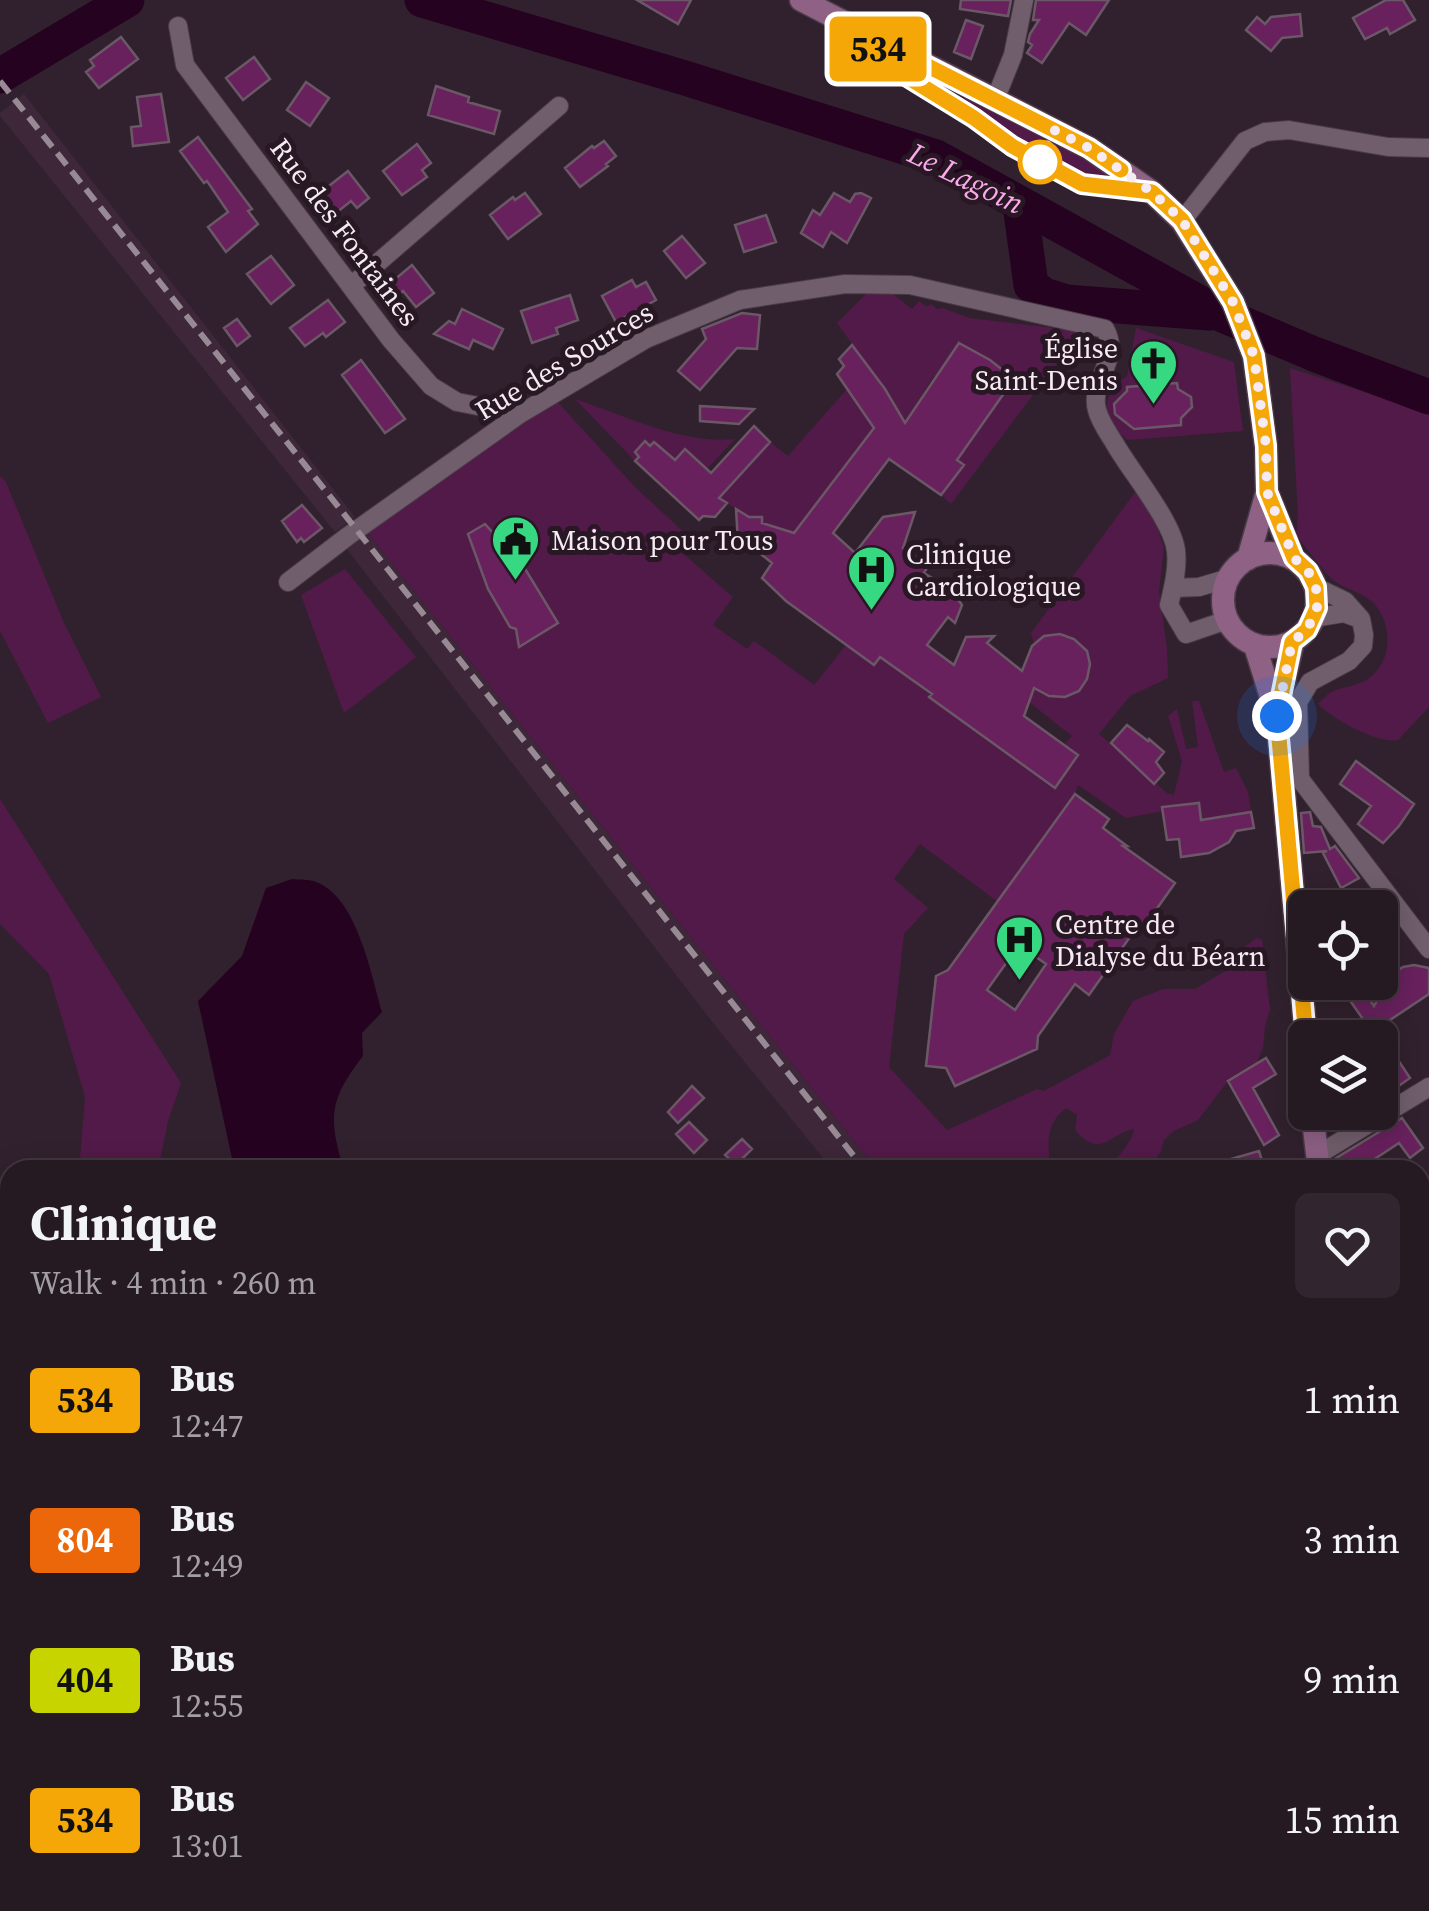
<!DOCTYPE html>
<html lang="en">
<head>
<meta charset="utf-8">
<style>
	:root { --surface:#251922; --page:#31262f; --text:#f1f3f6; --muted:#a3a0a5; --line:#423840 }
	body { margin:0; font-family:"Source Serif 4",serif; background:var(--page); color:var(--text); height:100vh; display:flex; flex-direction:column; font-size:38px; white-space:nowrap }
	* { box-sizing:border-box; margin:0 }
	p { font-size:32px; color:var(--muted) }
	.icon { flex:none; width:55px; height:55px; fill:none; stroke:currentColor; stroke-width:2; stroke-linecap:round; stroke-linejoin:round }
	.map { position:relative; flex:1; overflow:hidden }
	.details { position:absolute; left:0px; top:1160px; width:1430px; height:752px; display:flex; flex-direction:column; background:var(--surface); border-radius:30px 30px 0 0; box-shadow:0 5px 25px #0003,0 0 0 2px var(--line) }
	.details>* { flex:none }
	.badge { padding:0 20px; border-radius:8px; font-size:35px; line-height:65px }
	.tools { position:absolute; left:1288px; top:890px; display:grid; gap:20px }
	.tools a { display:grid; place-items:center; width:110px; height:110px; border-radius:15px; background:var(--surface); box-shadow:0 5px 25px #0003,0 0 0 2px var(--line); font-size:50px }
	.you { position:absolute; width:50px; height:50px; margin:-25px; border:8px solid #fff; border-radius:50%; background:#1a73e8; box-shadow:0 0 0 15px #1a73e833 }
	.map>.badge { position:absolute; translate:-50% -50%; box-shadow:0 0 0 5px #fff }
	.round { display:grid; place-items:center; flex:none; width:105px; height:105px; border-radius:15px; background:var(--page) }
	.headline { display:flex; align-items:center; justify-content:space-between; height:170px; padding:0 30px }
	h1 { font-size:48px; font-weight:700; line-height:75px }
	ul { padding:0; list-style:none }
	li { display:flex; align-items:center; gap:30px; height:140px; padding:0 30px }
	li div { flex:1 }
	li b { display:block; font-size:38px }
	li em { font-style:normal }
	li .badge { min-width:110px; font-weight:700; text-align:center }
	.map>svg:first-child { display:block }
	.built { fill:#3d2738 }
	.green { fill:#521a49; fill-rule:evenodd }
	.water { fill:#260221 }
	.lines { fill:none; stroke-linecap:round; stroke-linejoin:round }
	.river { stroke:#260221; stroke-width:35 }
	.building { fill:#68215d; stroke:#6b5866; stroke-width:2.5; fill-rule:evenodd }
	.street-casing { stroke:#4a3c47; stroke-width:20 }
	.secondary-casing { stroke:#4a3c47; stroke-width:25 }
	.street { stroke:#715e6c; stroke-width:18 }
	.secondary { stroke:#8e6185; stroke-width:22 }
	.rail { stroke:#978a94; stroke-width:6; stroke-dasharray:15 8; stroke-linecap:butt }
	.line-casing { stroke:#fff; stroke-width:22 }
	.line { stroke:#f5a707; stroke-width:15 }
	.walk { stroke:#f6ebf3; stroke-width:10; stroke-dasharray:0 18 }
	.stop-dot { fill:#fff; stroke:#f5a707; stroke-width:5 }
	.labels { text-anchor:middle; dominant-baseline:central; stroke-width:10; stroke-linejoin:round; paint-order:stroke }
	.street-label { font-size:28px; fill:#f6ebf3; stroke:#271824 }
	.poi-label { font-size:28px; fill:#f6ebf3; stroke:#271824; text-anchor:start }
	.water-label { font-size:30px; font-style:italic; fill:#faa9ea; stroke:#271824 }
</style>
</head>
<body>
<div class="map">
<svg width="1429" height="1911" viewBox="0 0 1429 1911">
	<rect width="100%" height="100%" fill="#31212e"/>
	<path class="built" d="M24,94L355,517L335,532L0,116V113Z
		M367,532L877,1170H833L717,1028L346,548Z"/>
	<path class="green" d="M965,97L1021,123L1121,181L1081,177L1015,139L961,101Z
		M868,292L893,294L912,309L919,301L927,307L931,304L937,309L943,308L969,318L1081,331L951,504L941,495L963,465L954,458L970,436L973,437L1014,379L990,361L973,381L970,380L946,415L941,413L924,436L913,428L910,432L885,389L837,323ZM960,343L973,352L930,419L914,408L934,376L938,377Z
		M1136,328L1234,362L1243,431L1127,440L1106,419C1105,400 1111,387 1127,376ZM1176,383L1178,392L1191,397L1192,408L1187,409L1185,414L1180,415V425L1131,429L1130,418L1122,419L1115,413L1114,404L1121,397H1128V387Z
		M1290,368L1429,413V707L1398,740C1377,744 1333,719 1318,704C1324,698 1329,692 1336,690C1348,686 1361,685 1372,676C1394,657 1392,618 1370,600C1360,592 1347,590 1336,582C1323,573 1307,548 1296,535L1298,516Z
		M847,389L874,427L793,535L762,523V517H749L719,498L770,442L788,456Z
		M555,399L634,486L690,538L680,551L733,597L713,625L747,649L754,641L814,685L846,645L874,664L880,657L1054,788L1077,755L1064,745L1072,736L1029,702L1028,695L1036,689L1049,696L1060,697L1083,648C1068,633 1051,631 1034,644L1031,633L1136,491L1155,521L1164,548L1159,591L1167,648L1168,678L1130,696L1099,734L1167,793L1174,795L1182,761L1168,716L1177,709L1186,749L1198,747L1192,701H1199L1224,772L1236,768L1248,792L1251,812L1213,818L1201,824L1198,803L1163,807V811L1126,818L1078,785L1075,794L998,902L920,844L894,879L928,908L904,934L889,1067L947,1130L1037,1089L1044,1091L1110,1055L1114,1034L1133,1001L1163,989H1195L1251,956L1237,952L1257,938L1262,940L1270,1009L1265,1026L1263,1047L1256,1065L1228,1081L1198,1120L1174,1131L1164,1140L1161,1151L1149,1170H1110C1117,1154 1131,1146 1134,1129C1110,1133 1101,1160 1075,1130L1077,1115L1066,1108C1048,1122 1048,1137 1049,1158L1045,1162L1042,1159L1038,1163L1040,1167L1037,1169L1035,1166L1029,1170H877L367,532Z
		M575,399C624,415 683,445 735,439L707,469L685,450L675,460L654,442L635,461Z
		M0,476L6,482L64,623L101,697L48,723L0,631Z
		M345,569L416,657L344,713L301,595Z
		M0,799L181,1083L168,1121L158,1170H79L85,1097L49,974L0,924Z
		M10,1435V1902L101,1903L97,1911H0V1464Z"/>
	<path class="water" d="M292,879C299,880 309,879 316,882C357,897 371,974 382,1012L362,1033L363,1056C329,1100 328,1118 344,1170H239L233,1163L198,1001L242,956L266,888Z
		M101,1903L283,1902L290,1911H97Z"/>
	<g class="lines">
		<path class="river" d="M422,0L685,78L936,157L1220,314L1314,354L1429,397
			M0,76L127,0
			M1020,205L1031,285L1044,295L1066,302L1209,313"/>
	</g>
	<path class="building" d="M637,0H691L678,24Z
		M961,0H1011L1008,16L960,9Z
		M1036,0H1109L1086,35L1069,23L1042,63L1027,53L1032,45L1028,42L1030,34L1039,20H1033Z
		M1386,0H1403L1415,20L1390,34L1387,28L1365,39L1353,18Z
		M1300,14L1302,36L1282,38L1271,51L1246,30L1257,17L1265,24L1271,17Z
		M966,20L983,26L971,59L954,52Z
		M121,37L138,59L99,88L86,72L94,66L90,60Z
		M254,57L270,79L243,100L226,78Z
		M306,82L329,98L310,126L287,110Z
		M436,86L469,97L468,102L500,111L494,134L428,115Z
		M161,94L169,142L133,146L131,127L141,126L137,97Z
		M198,137L252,209L248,211L258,224L226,252L208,227L228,212L207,181L204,183L180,151Z
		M604,141L616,156L606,164L608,166L580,187L565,168L592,146L594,148Z
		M417,144L431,163L422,170L427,177L402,195L383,171Z
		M348,171L369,198L357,208L351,201L331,217L316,196Z
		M525,193L541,214L508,239L490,215L513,197L515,200Z
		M834,193L850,202L855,194L861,193L871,198L847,243L831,232L823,247L801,233L813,210L820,215Z
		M766,215L776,242L744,252L735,225Z
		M682,236L705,263L686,278L664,251Z
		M271,256L294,285L271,304L247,274Z
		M412,265L434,293L416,307L403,291L396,297L387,286Z
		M632,280L636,287L646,282L656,300L616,322L602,296Z
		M570,295L578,320L556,328L558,334L532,343L521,311Z
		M328,300L345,322L326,337L323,333L305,346L290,328Z
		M462,309L503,329L493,349L473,340L469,349L434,334L449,321L455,324Z
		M742,313L760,315L757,349L737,348L700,390L678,371L706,339L702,329Z
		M237,319L250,336L237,346L224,328Z
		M959,343L990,360L1014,379L957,460L964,465L941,495L889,459L833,533L855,553L883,517L915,512L903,548L928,566L924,573L951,590L962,605L955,623L948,617L927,645L954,665L966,637L994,636L987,643L1022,671L1032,646L1044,636L1060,634L1074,639L1087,651L1090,664L1087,679L1079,691L1065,697L1049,696L1034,688L1024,716L1078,755L1055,788L929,697L932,694L880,657L874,665L786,601L762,578L772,563L762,555L773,540L738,542L736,509L749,517H762V523L794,533L874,428L837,374L844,366L839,359L852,345L885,389L905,423Z
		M361,360L405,419L385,433L342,375Z
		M1177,383L1178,389L1191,397L1192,407L1181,418V425L1134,429L1115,414L1114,404L1127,391V387Z
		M700,406L754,409L739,424L700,421Z
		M754,426L770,442L719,498L727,503L715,517L703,516L699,520L635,461L639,457L635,452L645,441L650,446L654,442L675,460L685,449L711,473Z
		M302,505L322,528L304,542L301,538L297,542L282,521Z
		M485,524L524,567L558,623L519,647L516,629L510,627L488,589L468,534Z
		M1127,725L1148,741L1149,739L1164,752L1156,762L1164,773L1154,784L1111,743Z
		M1356,761L1414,804L1399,826L1383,843L1358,824L1371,806L1340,784Z
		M1075,794L1109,819L1103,828L1127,846H1123L1175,883L1141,931L1137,927L1089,995L1075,984L1038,1036L1037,1049L955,1086L946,1068L926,1066L936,976L948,970ZM1019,945L1046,964L1015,1010L987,990Z
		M1199,803L1201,820L1251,812L1254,828L1236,831L1229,842L1209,853L1181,857L1179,839L1167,840L1162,807Z
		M1310,812L1313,826L1321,827L1330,849L1335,846L1359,878L1341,888L1323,853L1327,851L1304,853L1301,813Z
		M1414,965L1429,968V994L1372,1032L1337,982H1358L1374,1006L1392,974L1403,967Z
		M1380,1033L1410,1078L1380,1099Z
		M1266,1058L1276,1074L1253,1088L1279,1135L1264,1145L1228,1081Z
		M692,1086L704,1098L678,1123L668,1112Z
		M1402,1118L1423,1148L1410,1158L1399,1143L1358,1170H1337L1334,1166L1333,1160Z
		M689,1122L707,1140L694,1153L676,1134Z
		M742,1139L752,1149L736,1165L725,1155Z
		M1259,1151L1265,1170H1207L1206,1166Z"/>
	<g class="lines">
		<defs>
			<path id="street" d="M178,26L185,65L391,340L431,386L457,402L520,414
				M995,100L1013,55L1024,0
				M1182,221L1245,141L1265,132L1289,130L1388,147L1429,148
				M351,286L559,106
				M288,582L348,536L520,414L646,339L740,300L845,284L910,285L1105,329C1122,359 1089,381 1097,410C1100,422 1109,434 1115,444C1131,472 1173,522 1176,551C1178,569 1173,588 1169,605L1186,634L1227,620
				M1316,587L1345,601L1361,619L1364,635L1363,646L1349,661L1310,682L1298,702L1300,779L1429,949
				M1173,588L1199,587L1226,579
				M1313,618L1344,613L1360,619
				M1316,1156L1429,1087
				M1420,1641L1429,1636
				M1175,1902L1181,1911
				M1105,1911L1119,1902"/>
			<path id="secondary" d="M801,0L1089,148L1152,192L1182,221L1233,302L1254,356L1266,447L1267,492L1248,559
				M1267,492L1293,558
				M1223 600a47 47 0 1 1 94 0a47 47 0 1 1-94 0Z
				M1255,646L1277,716L1306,1038
				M1278,707L1293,642
				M1312,1112L1319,1170
				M1420,1366L1429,1384"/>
		</defs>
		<use href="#street" class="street-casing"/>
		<use href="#secondary" class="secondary-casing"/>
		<use href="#street" class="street"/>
		<use href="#secondary" class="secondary"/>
		<path class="rail" d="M0,81L865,1170
			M1420,1868L1429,1880"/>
	</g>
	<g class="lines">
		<defs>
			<path id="line" d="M1121,170L1089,148L867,35L896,70L974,118L1012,146L1082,184L1152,192L1182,220L1233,302L1254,356L1266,446L1267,492L1294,558L1308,571L1316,587L1317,608L1307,630L1292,642L1277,716L1306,1038"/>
		</defs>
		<use href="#line" class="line-casing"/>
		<use href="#line" class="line"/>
		<path class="walk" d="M1040,162L1054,130L1089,148L1152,192L1182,220L1233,302L1254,356L1266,446L1267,492L1294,558L1308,571L1316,587L1317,608L1307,630L1292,642L1277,716"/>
	</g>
	<defs>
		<symbol id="church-pin" viewBox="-11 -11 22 30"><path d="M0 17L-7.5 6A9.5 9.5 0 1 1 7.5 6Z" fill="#36d881" stroke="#271824"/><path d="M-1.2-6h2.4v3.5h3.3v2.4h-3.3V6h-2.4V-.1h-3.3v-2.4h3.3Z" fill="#111"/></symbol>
		<symbol id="civic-pin" viewBox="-11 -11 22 30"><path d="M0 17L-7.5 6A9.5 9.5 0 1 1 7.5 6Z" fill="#36d881" stroke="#271824"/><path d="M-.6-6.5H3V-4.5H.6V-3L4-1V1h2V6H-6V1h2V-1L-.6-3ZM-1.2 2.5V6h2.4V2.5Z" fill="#111"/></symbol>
		<symbol id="hospital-pin" viewBox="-11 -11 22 30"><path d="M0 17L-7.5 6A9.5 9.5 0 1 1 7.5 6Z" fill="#36d881" stroke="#271824"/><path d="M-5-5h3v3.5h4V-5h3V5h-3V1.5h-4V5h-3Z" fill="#111"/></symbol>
	</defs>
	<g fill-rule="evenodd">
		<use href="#church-pin" x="1126" y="336" width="55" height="75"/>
		<use href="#civic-pin" x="488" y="512" width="55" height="75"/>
		<use href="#hospital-pin" x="844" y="542" width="55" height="75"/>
		<use href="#hospital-pin" x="992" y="912" width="55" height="75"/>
	</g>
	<circle class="stop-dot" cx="1040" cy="162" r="20"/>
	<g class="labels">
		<g class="street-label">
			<text transform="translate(345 232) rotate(53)">Rue des Fontaines</text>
			<text transform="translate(564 361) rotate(-31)">Rue des Sources</text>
		</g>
		<g class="poi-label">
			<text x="1118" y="348" text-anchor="end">Église<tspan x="1118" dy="32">Saint-Denis</tspan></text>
			<text x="551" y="540">Maison pour Tous</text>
			<text x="906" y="554">Clinique<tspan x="906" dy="32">Cardiologique</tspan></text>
			<text x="1055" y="924">Centre de<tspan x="1055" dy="32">Dialyse du Béarn</tspan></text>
		</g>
		<g class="water-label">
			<text transform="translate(966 178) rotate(26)">Le Lagoin</text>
		</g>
	</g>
</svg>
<div class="tools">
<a><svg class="icon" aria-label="locate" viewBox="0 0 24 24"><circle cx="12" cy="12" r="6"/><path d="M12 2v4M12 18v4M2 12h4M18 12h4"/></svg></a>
<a><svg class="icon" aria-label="layers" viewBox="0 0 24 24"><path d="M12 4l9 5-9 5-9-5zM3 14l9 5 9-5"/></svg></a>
</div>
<div class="you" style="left:1277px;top:716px"></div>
<b class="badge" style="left:878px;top:49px;background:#f5a707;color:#111">534</b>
<section class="details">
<div class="headline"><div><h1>Clinique</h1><p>Walk · 4 min · 260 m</p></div><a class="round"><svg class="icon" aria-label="heart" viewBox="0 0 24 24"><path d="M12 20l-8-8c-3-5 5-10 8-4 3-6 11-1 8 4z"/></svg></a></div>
<ul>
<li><span class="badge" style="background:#f5a707;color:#111">534</span><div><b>Bus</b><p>12:47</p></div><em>1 min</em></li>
<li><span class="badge" style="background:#ec660a;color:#fff">804</span><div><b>Bus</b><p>12:49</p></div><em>3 min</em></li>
<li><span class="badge" style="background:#c8d400;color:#111">404</span><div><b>Bus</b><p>12:55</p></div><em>9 min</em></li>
<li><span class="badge" style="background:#f5a707;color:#111">534</span><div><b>Bus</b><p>13:01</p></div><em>15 min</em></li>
</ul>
</section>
</div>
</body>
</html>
